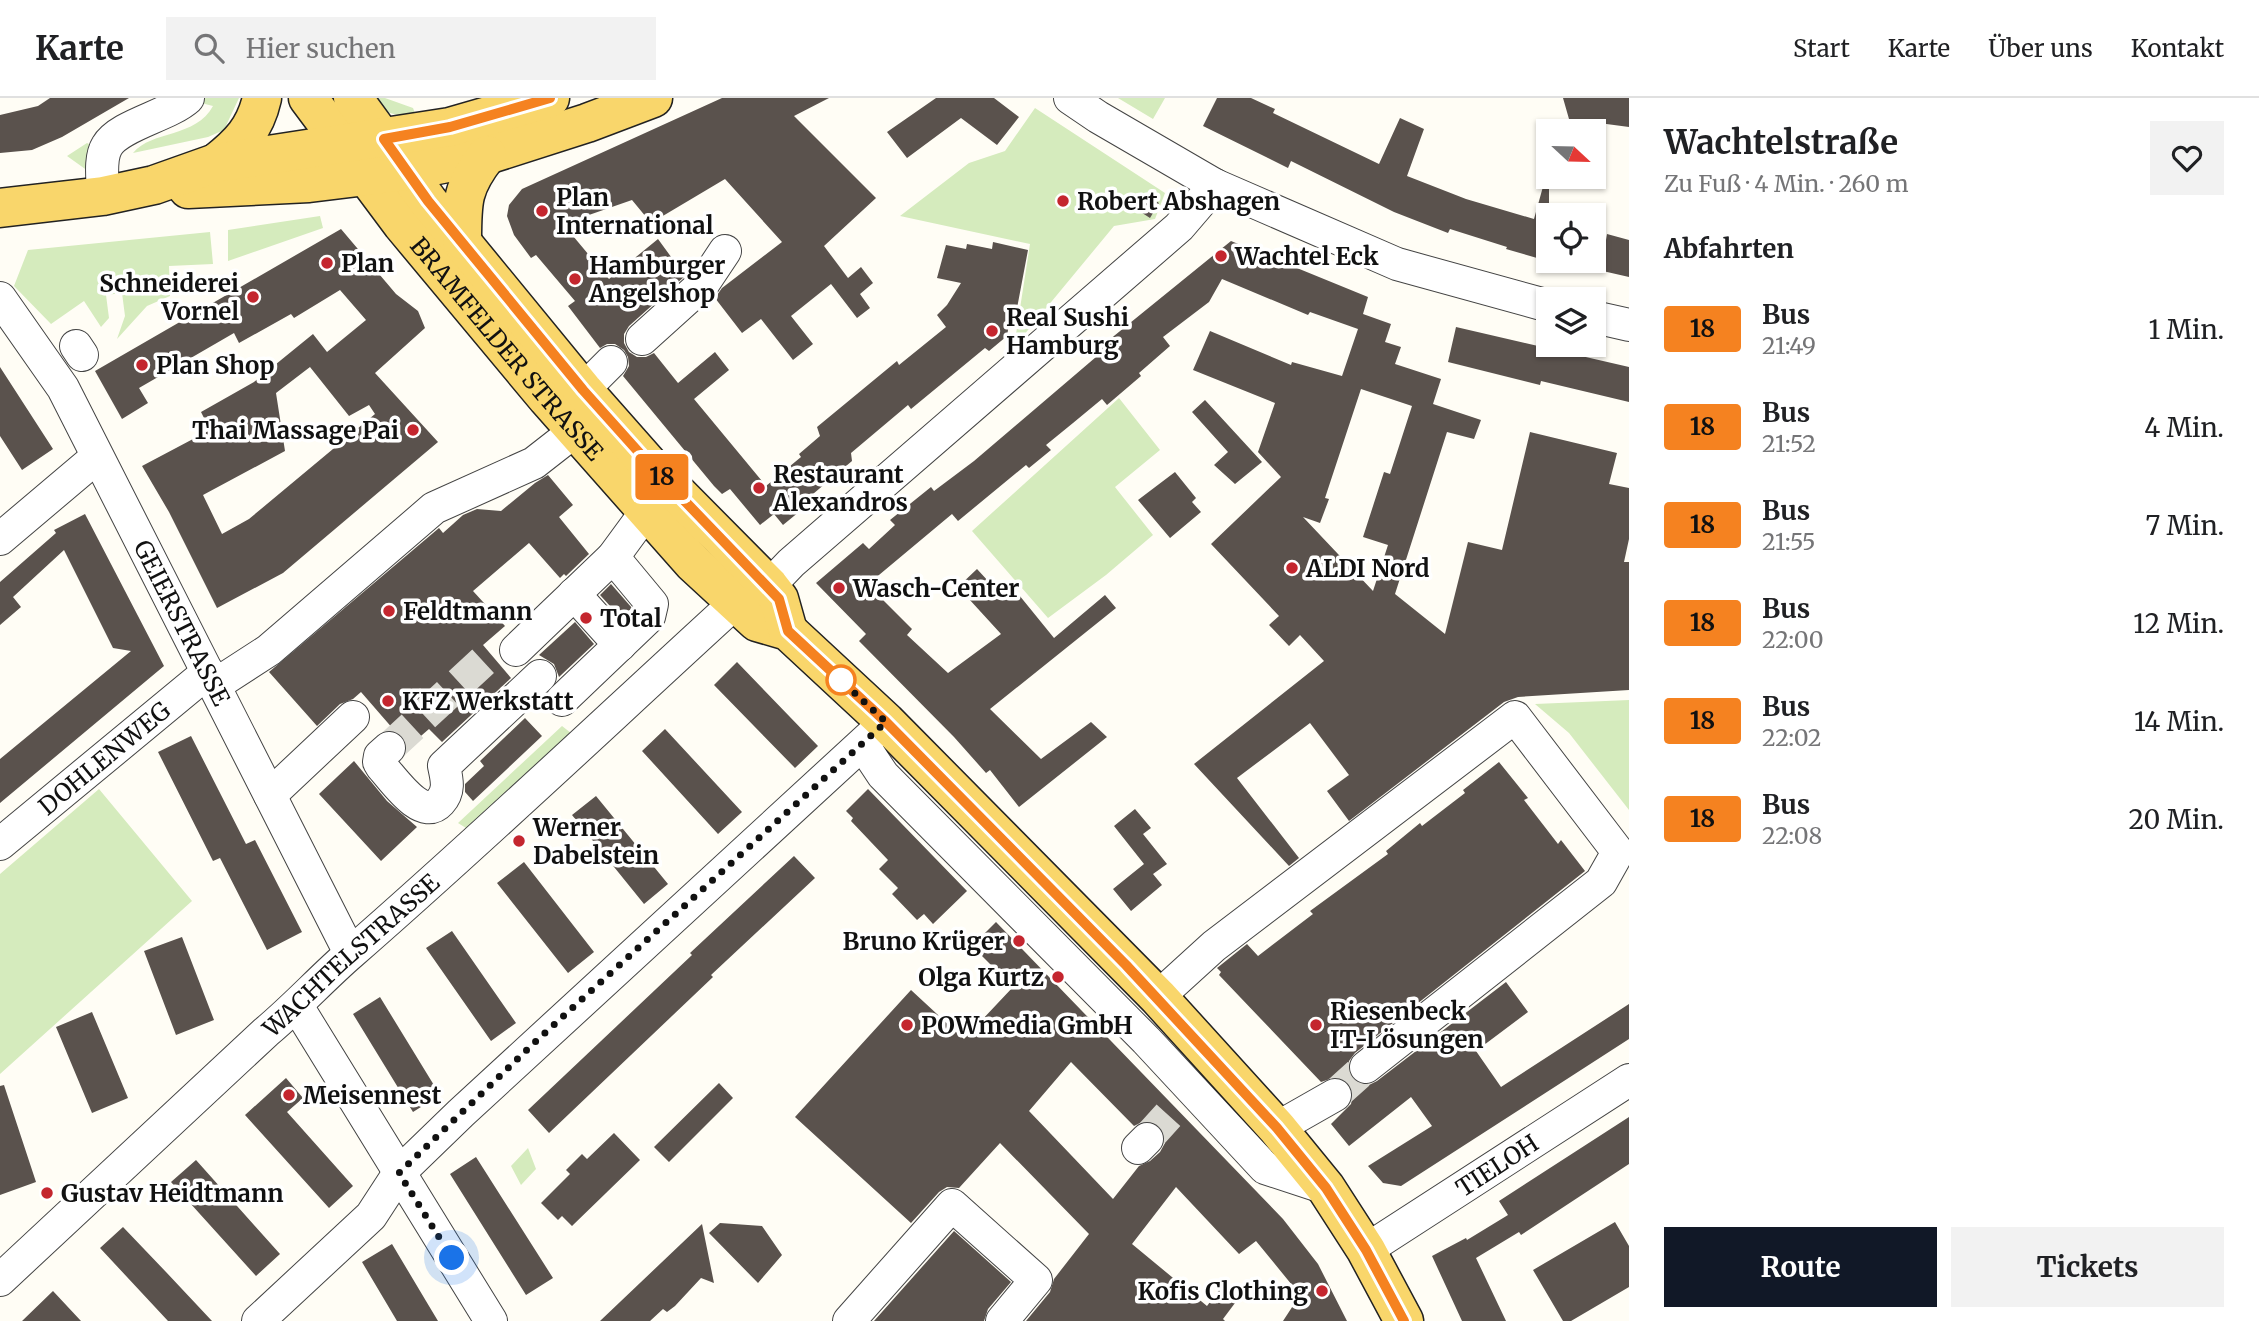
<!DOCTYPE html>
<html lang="de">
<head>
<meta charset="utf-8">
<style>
	:root { --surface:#fff; --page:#f2f2f2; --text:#202124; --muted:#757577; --line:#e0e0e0; --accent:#111827 }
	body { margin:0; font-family:Merriweather,serif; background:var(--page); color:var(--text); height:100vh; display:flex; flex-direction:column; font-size:26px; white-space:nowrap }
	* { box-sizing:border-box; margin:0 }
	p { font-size:23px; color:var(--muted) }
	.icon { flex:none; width:38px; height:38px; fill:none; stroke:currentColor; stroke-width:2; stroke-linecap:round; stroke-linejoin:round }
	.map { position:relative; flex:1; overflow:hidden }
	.drawer { display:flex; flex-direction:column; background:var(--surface); width:630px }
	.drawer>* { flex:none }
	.badge { padding:0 14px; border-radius:5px; font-size:24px; line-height:46px }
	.needle { width:46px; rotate:112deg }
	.tools { position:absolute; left:1536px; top:21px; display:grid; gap:14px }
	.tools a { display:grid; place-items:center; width:70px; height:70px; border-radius:0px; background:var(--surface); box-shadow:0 2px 5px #0004; font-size:35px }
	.you { position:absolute; width:35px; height:35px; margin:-18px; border:5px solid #fff; border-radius:50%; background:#1a73e8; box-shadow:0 0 0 10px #1a73e833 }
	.map>.badge { position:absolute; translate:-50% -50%; box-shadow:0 0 0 4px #fff }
	h2 { padding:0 35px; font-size:26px; line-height:63px }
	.round { display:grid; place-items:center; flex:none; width:74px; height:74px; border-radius:0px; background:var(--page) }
	.overview { display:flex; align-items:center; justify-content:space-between; height:119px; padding:0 35px }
	h1 { font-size:33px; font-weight:700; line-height:52px }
	.action { display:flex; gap:14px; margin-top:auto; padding:14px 35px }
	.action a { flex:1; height:80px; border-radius:0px; background:var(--accent); color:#fff; font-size:28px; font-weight:700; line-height:80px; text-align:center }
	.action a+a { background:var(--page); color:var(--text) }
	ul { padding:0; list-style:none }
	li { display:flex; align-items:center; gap:21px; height:98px; padding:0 35px }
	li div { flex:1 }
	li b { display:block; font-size:26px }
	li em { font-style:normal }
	li .badge { min-width:77px; font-weight:700; text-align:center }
	header { display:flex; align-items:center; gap:42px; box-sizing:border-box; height:98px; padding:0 35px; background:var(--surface); border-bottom:2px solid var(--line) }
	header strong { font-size:33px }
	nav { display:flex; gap:38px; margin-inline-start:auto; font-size:24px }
	.search { width:490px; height:63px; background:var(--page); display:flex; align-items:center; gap:18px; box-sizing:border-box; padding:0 24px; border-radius:0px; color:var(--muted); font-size:26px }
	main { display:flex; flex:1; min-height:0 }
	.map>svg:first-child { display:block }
	.green { fill:#d5ebbd }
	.building { fill:#5a524d; fill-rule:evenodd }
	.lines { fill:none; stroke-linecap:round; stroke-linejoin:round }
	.minor-tunnel { stroke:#dbdad3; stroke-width:32; stroke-dasharray:32 16; stroke-linecap:butt }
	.minor-casing { stroke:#444; stroke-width:34 }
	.major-casing { stroke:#222; stroke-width:41 }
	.minor { stroke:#fff; stroke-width:32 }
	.major { stroke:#f9d66b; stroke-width:38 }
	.line-casing { stroke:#fff; stroke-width:16 }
	.line { stroke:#f58220; stroke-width:10 }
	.walk { stroke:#111; stroke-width:7; stroke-dasharray:0 12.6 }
	.poi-dot { fill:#c4262e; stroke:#fff; stroke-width:2.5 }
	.stop-dot { fill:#fff; stroke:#f58220; stroke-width:3.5 }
	.labels { text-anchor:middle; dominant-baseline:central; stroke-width:7; stroke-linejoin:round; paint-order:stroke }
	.poi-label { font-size:24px; font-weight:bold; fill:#111; stroke:#fff; text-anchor:start }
	.street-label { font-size:24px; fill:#111; stroke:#fff }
</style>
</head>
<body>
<header>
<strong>Karte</strong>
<div class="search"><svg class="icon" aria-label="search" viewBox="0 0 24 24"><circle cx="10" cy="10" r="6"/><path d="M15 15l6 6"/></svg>Hier suchen</div>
<nav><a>Start</a><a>Karte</a><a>Über uns</a><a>Kontakt</a></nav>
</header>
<main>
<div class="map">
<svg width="1629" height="1223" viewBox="0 0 1629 1223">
	<rect width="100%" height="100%" fill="#fffdf5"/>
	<path class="green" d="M200,0H239L224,32L208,39L133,55C152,32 196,40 213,8L197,4Z
		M370,0H385L413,10L416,18C396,18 382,16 370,0Z
		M1118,0H1165L1153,21Z
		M1035,10L1165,95L1155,121L1114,128L1014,249L1030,146L900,118L969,65L1005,53Z
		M87,45L97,50L88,73L67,58Z
		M320,118L323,130L228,163V132Z
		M210,134L213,166L169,168L170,198L147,208L117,241L125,218L122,195L106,197L109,220L101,229L84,203L51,226L14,188L28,152Z
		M1119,300L1160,352L1115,389L1153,437L1106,477L1048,520L972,433Z
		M1629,602V712L1569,635L1535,606Z
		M562,628L571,635L466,730L458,725Z
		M99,691L192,803L0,976V776Z
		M528,1050L536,1071L521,1087L511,1068Z"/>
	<path class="building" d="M50,0H129L62,39L32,52L0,55V17L38,8Z
		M722,0H829L794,18L876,100L824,148L848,180L861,169L873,185L860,196L870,210L857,220L831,186L791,218L813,246L793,262L761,221L742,235L715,200L722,190L782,144L725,81L651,125L632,102L563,126L609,181L658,141L685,178L629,228L624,236V245L629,254L637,259H646L654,255L678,285L715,254L729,272L694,301L766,388L801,359L799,356L820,338L817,329L897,263L899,267L946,229L937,217L947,207L961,185L937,180L946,147L966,151L967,146L992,151L993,144L1028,152L1014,226H1009L1007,238L989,253L985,250L911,311L908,307L851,355L852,363L813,396L816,400L783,427L774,416L760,427L730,391L722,396L714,388L623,278L629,268L628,259L624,252L615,246H607L600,250L568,208L575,203L536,157L531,160L514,137L507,118L509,107L522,91Z
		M936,0H994L1019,19L997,47L961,20L907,60L887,34Z
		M1217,0H1251L1275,11L1273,15L1379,66L1400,20L1424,31L1407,78L1466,101L1534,121L1544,85L1549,86V160L1545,159L1544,162L1506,151L1507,149L1450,131L1448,135L1394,114L1291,63L1288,70L1266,59L1203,28Z
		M1563,0H1629V29L1569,21Z
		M1146,96L1159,105L1150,120L1136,111Z
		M341,131L396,196L418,213L425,230L375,275L438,344L283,475L217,510L169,414L142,368L210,332L201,314L254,284L313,236L327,254L366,222L340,192L294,220L291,216L239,245L234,235L139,290L148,305L122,321L95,273ZM310,269L349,318L369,307L375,316L249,421L222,436L203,397L285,353L276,295Z
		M1607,136L1629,142V179L1594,171V138L1606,142Z
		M1231,143L1368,199L1363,216L1391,226L1385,244L1401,249L1395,266L1441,281L1433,306L1481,322L1474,341L1447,334L1395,496L1445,536L1468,444L1502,452L1530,334L1617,355L1609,386L1629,390V441L1624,464H1629V592L1518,599L1504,604L1349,723L1327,693L1349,677L1310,625L1237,680L1299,760L1289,768L1194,666L1324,563L1300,537L1289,548L1269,527L1279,518L1211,446L1281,379L1258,354L1275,305L1193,272L1210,233L1291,267L1292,264L1342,278L1358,231L1310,214L1308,217L1222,181L1209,204L1163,239L1170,248L1139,275L1141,278L1107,307L1102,301L1073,325L1046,347L1051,352L1029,370L1026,367L958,423L952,416L873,482L886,498L883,502L912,531L907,537L948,575L1001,536L958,489L977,471L989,484L993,481L1006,494L1011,487L1054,540L1105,497L1116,510L990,611L1041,661L1091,624L1107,639L1019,709L990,672L986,675L954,639L859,543L866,536L816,485L863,445L869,451L895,427L890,422L931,389L934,393L974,363L1096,259L1093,255ZM1361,291L1412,308L1390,376L1384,374L1363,439L1388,447L1373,493L1303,419L1320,425L1329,401L1325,400Z
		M1456,229L1629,269V304L1541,283L1540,287L1448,264Z
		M0,269L53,351L22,372L0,338Z
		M1205,302L1262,364L1235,386L1214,367L1228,354L1192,314Z
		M1175,374L1196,400L1192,404L1201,414L1170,440L1138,402Z
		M548,377L573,407L559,419L589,456L566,478L564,476L560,480L529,445L473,493L505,528L483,547L511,580L442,644L429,631L407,650L403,638L394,632L361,594L353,601L340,606L317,628L269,574L439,430L443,435L463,417L477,411L501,413L535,385Z
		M85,416L164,568L0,705V661L131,553L113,550L64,452L13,499L21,509L0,527V484L56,435L54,432Z
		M611,486L632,510L621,520L600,497Z
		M575,524L594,546L559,579L554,566L539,557Z
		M737,564L818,648L795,670L714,587Z
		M525,620L542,638L473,703L465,694V686L484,668L480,663Z
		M665,631L742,714L718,736L642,653Z
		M191,638L246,746L255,742L302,834L267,852L220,760L213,763L158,654Z
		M354,663L387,703L417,729L381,763L319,696Z
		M1499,664L1528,700L1524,702L1558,746L1561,742L1585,773L1355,955L1349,963L1348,971L1351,980L1360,986L1369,987L1377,983L1506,884L1528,914L1476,953L1501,989L1629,906V941L1401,1088L1383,1085L1368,1068L1432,1028L1411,999L1349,1048L1331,1026L1351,1006L1353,996L1351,987L1345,982L1336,979L1321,984L1219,877L1221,874L1217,870L1247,846L1258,858L1313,816L1310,813L1388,756L1386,753L1420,725L1422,728L1465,695L1463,692Z
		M868,691L967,793L933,826L924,816L917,822L892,796L898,790L879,771L888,762L851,723L853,720L846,713Z
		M596,698L668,786L644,806L572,717Z
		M1135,711L1151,730L1143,736L1167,766L1153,776L1162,787L1131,813L1113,791L1144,766L1114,728Z
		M794,758L815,780L711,877L713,879L549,1035L528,1012L692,857L690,855Z
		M524,764L594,854L568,875L497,785Z
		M996,824L1283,1121L1318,1166L1347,1223H1283L1298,1200L1292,1187L1256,1143L1239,1156L1176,1089L1132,1146L1207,1208L1219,1192L1235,1205L1223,1221L1225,1223H1026L1050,1194L1054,1181L1089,1136L1000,1045L959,1090L947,1089L939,1094L911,1125L795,1019L911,892L964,941L1013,889L972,848ZM1071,964L1134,1028L1142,1024L1151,1023L1159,1028L1164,1036L1165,1045L1160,1054L1150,1063L1139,1068L1113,1101L1029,1013Z
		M452,833L516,925L491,943L426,850Z
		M182,839L214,922L176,937L144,853Z
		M380,899L440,997L413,1014L353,916Z
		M92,914L128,1000L92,1015L56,929Z
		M286,980L303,1000L287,1014L353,1088L329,1110L245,1017Z
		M719,985L733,1000L669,1064L654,1049Z
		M4,987L36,1084L0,1097V988Z
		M1629,1019V1066L1521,1137L1519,1134L1476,1160L1506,1223H1462L1432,1158L1466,1140L1467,1142L1508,1117L1499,1103Z
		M614,1035L640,1062L572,1128L562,1118L558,1122L541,1105L570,1076L566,1072L582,1056L587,1061Z
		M476,1059L553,1180L526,1197L450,1076Z
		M196,1062L280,1156L256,1178L171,1084Z
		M1615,1124L1629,1148V1189L1571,1223H1563L1533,1172Z
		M720,1125L762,1128L782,1157L758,1185L709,1135Z
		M702,1126L714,1185L701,1180L675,1208L667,1214L663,1211L650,1223H600Z
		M123,1129L166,1174L212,1223H168L100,1150Z
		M954,1133L1011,1184L988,1211L984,1223H874Z
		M392,1146L426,1203L438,1223H397L362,1164Z
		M53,1193L81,1223H22Z"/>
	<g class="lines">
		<path class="minor-tunnel" d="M389,650L491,556
			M1335,997L1366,969
			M1147,1041L1175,1010"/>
		<defs>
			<g id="minor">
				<path d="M1070,0L1098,19L1215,87L1397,166L1549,208"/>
				<path d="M103,98C103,83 99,61 107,48C119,27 168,18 188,0"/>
				<path id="s1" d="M0,200L63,290L350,855"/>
				<path d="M1594,219L1629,227"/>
				<path d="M642,241L703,186L725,153"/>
				<path d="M76,248L82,257"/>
				<path d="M583,292L611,264"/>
				<path d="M0,441L97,359"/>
				<path d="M769,488L791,465L1179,129L1215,87"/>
				<path d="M574,496L620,547"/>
				<path d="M516,552L613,459L646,414"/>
				<path d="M215,587L269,552L434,410L534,365L575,333"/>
				<path d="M562,602L649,519L652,506L613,459"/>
				<path d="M863,647L883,677L1146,942L1265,1070L1326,1090"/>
				<path d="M389,650L380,658L379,664L382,669C394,682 422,724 440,704C450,693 447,682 444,668L540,578"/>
				<path d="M270,697L353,619"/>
				<path id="s2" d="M0,746L208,574"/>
				<path d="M1158,899L1214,848L1515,619L1618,754L1601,784L1366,969"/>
				<path d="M297,908L491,1223"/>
				<path d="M1277,1030L1335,997"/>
				<path d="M1138,1050L1147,1041"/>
				<path id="s3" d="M1366,1152L1629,982"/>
				<path id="s4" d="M0,1182L266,934C296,909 322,880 351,855C482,741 607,622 735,505"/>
				<path d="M258,1223L371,1118L399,1075L461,1015L886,624"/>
				<path d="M849,1223L952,1107L1036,1182L1002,1223"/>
			</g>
			<g id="major">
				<path id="s5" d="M308,0L402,126L547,300L693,465L757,524L788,533L886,624L1158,899L1277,1030L1326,1090L1366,1152L1404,1223"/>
				<path d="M353,0L428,103L583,292L651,369L769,488L779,501L788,533"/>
				<path d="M216,65C240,46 255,31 262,0"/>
				<path d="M188,91L309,85L407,73L487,57L587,25L653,0"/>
				<path d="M0,110L103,98L154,87L216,65L450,29L550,0"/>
				<path d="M462,142C462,103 462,89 487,57"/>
			</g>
		</defs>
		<use href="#minor" class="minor-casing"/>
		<use href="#major" class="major-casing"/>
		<use href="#minor" class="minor"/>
		<use href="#major" class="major"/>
	</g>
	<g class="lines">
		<defs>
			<path id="line" d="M550,0L450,29L384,41L428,103L583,292L652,369L779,501L788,533L886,624L1126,867L1277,1030L1326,1090L1366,1152L1404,1223"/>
		</defs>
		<use href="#line" class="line-casing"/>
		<use href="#line" class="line"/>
		<path class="walk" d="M452,1160L399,1075L535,944L886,624L833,575L841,582"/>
	</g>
	<g class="poi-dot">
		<circle cx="1063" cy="103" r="7"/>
		<circle cx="542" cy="113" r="7"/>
		<circle cx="1221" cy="158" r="7"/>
		<circle cx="327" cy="165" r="7"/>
		<circle cx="575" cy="181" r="7"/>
		<circle cx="253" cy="199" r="7"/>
		<circle cx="992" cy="233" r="7"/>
		<circle cx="142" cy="267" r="7"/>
		<circle cx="413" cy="332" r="7"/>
		<circle cx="759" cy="390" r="7"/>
		<circle cx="1292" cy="470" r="7"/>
		<circle cx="839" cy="490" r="7"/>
		<circle cx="389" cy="513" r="7"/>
		<circle cx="586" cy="520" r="7"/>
		<circle cx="388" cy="603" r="7"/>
		<circle cx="519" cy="743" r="7"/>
		<circle cx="1019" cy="843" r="7"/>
		<circle cx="1058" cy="879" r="7"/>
		<circle cx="907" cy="927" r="7"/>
		<circle cx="1316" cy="927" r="7"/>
		<circle cx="289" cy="997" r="7"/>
		<circle cx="47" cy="1095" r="7"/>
		<circle cx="1322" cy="1193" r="7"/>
	</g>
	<circle class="stop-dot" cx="841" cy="582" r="14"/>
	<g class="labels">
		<g class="poi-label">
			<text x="556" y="99">Plan<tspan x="556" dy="28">International</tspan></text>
			<text x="1077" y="103">Robert Abshagen</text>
			<text x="1235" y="158">Wachtel Eck</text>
			<text x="341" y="165">Plan</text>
			<text x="589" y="167">Hamburger<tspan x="589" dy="28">Angelshop</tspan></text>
			<text x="239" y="185" text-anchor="end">Schneiderei<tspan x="239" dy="28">Vornel</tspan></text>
			<text x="1006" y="219">Real Sushi<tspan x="1006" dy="28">Hamburg</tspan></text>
			<text x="156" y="267">Plan Shop</text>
			<text x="399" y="332" text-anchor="end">Thai Massage Pai</text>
			<text x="773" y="376">Restaurant<tspan x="773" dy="28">Alexandros</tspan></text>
			<text x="1306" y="470">ALDI Nord</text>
			<text x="853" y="490">Wasch-Center</text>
			<text x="403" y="513">Feldtmann</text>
			<text x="600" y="520">Total</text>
			<text x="402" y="603">KFZ Werkstatt</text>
			<text x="533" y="729">Werner<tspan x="533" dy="28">Dabelstein</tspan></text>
			<text x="1005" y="843" text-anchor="end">Bruno Krüger</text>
			<text x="1044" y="879" text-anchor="end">Olga Kurtz</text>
			<text x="1330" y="913">Riesenbeck<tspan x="1330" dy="28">IT-Lösungen</tspan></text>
			<text x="921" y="927">POWmedia GmbH</text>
			<text x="303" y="997">Meisennest</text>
			<text x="61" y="1095">Gustav Heidtmann</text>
			<text x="1308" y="1193" text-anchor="end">Kofis Clothing</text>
		</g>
		<g class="street-label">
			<text stroke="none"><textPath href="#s5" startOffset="320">BRAMFELDER STRASSE</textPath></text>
			<text stroke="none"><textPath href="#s1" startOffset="373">GEIERSTRASSE</textPath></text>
			<text stroke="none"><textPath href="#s2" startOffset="135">DOHLENWEG</textPath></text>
			<text stroke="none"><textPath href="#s4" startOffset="478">WACHTELSTRASSE</textPath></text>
			<text stroke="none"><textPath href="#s3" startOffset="156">TIELOH</textPath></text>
		</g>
	</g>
</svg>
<div class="tools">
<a><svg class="needle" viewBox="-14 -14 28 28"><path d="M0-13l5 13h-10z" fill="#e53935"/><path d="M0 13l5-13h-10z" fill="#757577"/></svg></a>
<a><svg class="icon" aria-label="locate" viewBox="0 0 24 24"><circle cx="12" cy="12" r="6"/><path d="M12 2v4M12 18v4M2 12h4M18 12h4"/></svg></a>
<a><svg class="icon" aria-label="layers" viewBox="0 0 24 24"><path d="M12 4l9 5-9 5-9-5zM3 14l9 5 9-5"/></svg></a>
</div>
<div class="you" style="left:452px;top:1160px"></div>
<b class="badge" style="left:662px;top:379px;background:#f58220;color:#111">18</b>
</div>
<section class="drawer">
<div class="overview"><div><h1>Wachtelstraße</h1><p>Zu Fuß · 4 Min. · 260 m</p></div><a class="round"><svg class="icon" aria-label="heart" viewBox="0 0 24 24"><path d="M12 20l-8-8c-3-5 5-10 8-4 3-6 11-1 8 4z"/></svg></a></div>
<h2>Abfahrten</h2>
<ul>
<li><span class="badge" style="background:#f58220;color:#111">18</span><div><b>Bus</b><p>21:49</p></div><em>1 Min.</em></li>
<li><span class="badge" style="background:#f58220;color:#111">18</span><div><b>Bus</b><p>21:52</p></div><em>4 Min.</em></li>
<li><span class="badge" style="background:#f58220;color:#111">18</span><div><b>Bus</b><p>21:55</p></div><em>7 Min.</em></li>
<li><span class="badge" style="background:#f58220;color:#111">18</span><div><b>Bus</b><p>22:00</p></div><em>12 Min.</em></li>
<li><span class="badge" style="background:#f58220;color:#111">18</span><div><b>Bus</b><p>22:02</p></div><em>14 Min.</em></li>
<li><span class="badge" style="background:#f58220;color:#111">18</span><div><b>Bus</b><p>22:08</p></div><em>20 Min.</em></li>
</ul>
<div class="action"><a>Route</a><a>Tickets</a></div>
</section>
</main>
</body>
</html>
